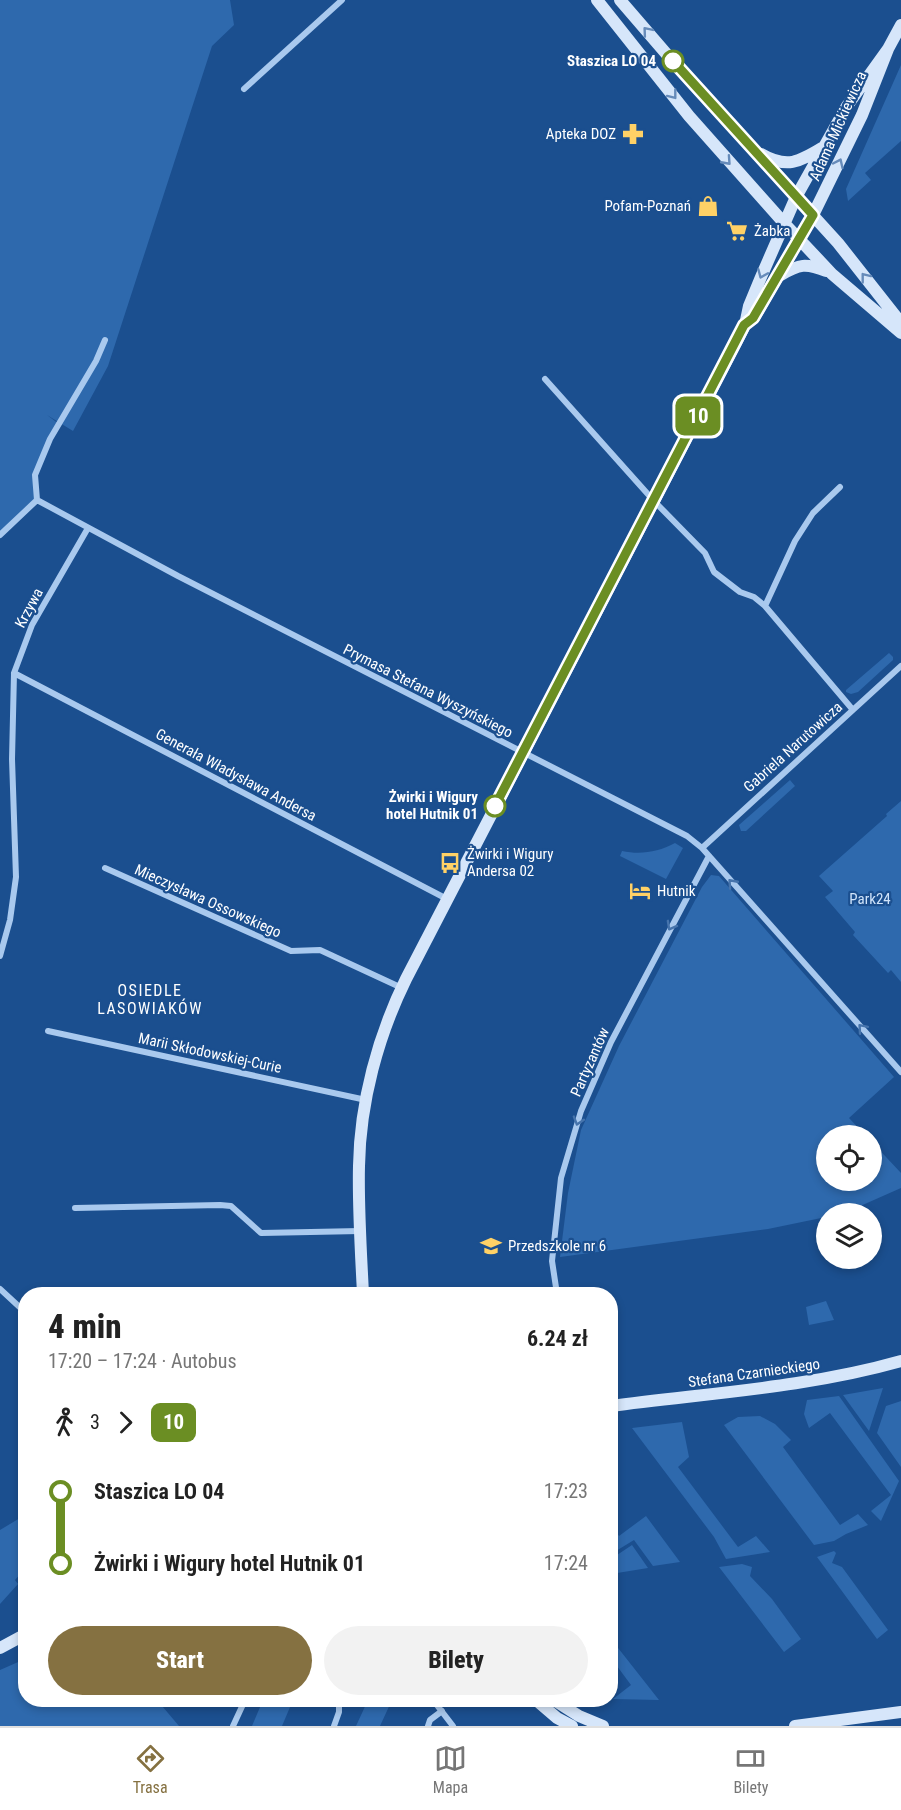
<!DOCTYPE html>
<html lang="pl">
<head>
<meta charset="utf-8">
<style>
	:root { --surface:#fff; --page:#f2f2f2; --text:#222; --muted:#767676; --line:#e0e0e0; --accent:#857141 }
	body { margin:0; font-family:"Roboto Condensed",sans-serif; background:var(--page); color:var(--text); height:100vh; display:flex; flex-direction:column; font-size:22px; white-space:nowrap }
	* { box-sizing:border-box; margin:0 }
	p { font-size:20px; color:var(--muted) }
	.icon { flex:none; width:33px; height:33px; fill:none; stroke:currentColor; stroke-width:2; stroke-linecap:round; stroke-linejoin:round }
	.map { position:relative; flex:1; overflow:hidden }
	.side { position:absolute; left:18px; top:1287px; width:600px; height:420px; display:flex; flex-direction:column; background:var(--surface); border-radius:24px; box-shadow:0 3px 9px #0003 }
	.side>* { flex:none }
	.badge { padding:0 12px; border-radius:9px; font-size:21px; line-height:39px }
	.tools { position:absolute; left:816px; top:1125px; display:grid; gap:12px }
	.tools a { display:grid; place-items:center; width:66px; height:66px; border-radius:50%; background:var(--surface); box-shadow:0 3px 9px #0003; font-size:30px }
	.map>.badge { position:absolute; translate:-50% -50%; box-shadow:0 0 0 3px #fff }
	.legs { display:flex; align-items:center; gap:9px; height:66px; padding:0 30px; font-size:20px }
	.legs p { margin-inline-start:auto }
	.head { display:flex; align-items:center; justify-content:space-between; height:102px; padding:0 30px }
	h1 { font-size:33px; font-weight:800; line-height:45px }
	.primary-button { display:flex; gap:12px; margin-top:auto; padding:12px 30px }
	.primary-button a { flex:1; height:69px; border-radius:36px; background:var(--accent); color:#fff; font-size:24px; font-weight:800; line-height:69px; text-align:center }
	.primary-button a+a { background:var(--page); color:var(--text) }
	ul { padding:0 30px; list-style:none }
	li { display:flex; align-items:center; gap:21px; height:72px; font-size:22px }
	li i { display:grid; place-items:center; width:9px; height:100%; margin:0 8px; background:currentColor }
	li i::after { content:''; width:15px; height:15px; margin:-8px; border:4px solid; border-radius:50%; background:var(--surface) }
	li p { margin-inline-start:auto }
	li:first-child i { background:linear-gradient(#0000 50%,currentColor 0) }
	li:last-child i { background:linear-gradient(currentColor 50%,#0000 0) }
	.menu { display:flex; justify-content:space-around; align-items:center; height:84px; border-top:2px solid var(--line); background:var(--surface); font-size:16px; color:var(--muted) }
	.menu a { display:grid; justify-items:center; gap:3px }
	.menu .on { color:var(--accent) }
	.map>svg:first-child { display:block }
	.green { fill:#2e69ad }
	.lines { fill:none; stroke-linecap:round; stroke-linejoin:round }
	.street { stroke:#a9c9ee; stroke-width:6 }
	.secondary { stroke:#d6e6fa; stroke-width:12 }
	.oneway { stroke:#668bba }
	.oneway2 { stroke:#4674ac }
	.line-1-casing { stroke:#fff; stroke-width:14 }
	.line-1 { stroke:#6b8e23; stroke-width:9 }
	.stop-1-dot { fill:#fff; stroke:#6b8e23; stroke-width:3 }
	.labels { text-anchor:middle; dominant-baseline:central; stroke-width:4.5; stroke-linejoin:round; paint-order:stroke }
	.stop-label { font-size:15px; font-weight:bold; fill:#fff; stroke:#1b4f8f; text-anchor:end }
	.street-label { font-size:15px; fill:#fff; stroke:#1b4f8f }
	.poi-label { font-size:15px; fill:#fff; stroke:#1b4f8f; text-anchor:start }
	.park-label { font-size:15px; fill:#cfe3fa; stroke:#1b4f8f }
	.neighbourhood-label { font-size:16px; letter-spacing:1.5px; fill:#fff; stroke:#1b4f8f }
</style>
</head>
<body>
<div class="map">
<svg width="901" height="1726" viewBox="0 0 901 1726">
	<rect width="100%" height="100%" fill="#1b4f8f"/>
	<path class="green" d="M0,0H230L234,25L212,46L108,366L73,431L47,415L59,424L35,475L37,500L0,536Z
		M901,65V141L865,173L871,180L848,201L846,189Z
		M889,653L893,657V660L858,692L851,694L846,692V690Z
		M790,780L795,786L746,831H741L739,825Z
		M901,801V982L891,970L888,973L853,935L855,932L825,897L833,891L819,876L887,816L886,814Z
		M675,843L683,848L666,879L620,856L622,851C641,855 658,852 675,843Z
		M711,875L719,876L894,1077L849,1118L865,1135L826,1136V1180H872V1142L901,1173V1188L849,1211L826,1214V1217L768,1229L560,1257L568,1193L581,1130L619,1046L702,887Z
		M826,1301L834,1320L809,1325L806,1307Z
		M883,1388L869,1431L843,1395Z
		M839,1396L899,1481L881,1521L871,1511L891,1495L830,1413L809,1428L804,1414L807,1400Z
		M901,1401V1467L877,1433L886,1406Z
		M760,1416L775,1424L791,1440L783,1447L840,1525L858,1514L868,1525L846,1534L834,1541L814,1545L724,1425L738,1417Z
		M682,1422L689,1457L678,1467L738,1547L756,1536L770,1552L726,1559L714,1537L632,1428Z
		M25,1515V1557L18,1563L23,1571L15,1580L18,1584L0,1604V1530Z
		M646,1516L680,1562L653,1566L634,1540L611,1554V1525L619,1536Z
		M632,1545L648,1568L611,1574V1559Z
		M834,1551L836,1553L832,1563L842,1567L888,1630L877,1639L817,1557Z
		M742,1564L752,1567L750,1576L772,1599L801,1639L784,1652L719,1567Z
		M611,1639L659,1700L613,1699L631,1685L611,1658Z
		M25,1659L26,1700H157L179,1726H0V1670Z
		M263,1700H293L282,1726H252Z
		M368,1700H392L380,1726H356Z"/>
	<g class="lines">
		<path class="street" d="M244,89L342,0
			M545,379L654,501L705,553L714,572L740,592L754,597L765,606L853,710
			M37,500L178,576L687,836L702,848L901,1072
			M37,500L35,475L50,439L96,361L105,340
			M0,535L37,500
			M765,606L795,541L813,513L840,487
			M14,673L447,899
			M702,848L901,666
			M105,868L291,951L320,950L402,988
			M0,956L10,920L16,877L12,759L14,673L32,625L88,528
			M48,1031L366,1100
			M75,1208L220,1205L231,1206L261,1233L360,1231
			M0,1289L26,1313
			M557,1294L552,1261L561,1178L581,1111L611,1042L709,856
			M433,1700L453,1726
			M233,1726L245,1700
			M334,1726L339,1712V1700
			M428,1726L430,1720L442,1711"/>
		<path class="secondary" d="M597,0L689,116L784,223L832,274L901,333
			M620,0L676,65L838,243L901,323
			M761,154C787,169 799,162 822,148
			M781,275C799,264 806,263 826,271
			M745,324L754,318L813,215L862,115L888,49L901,25
			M363,1294C361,1252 358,1208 359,1166C360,1102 378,1036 406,979L737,341L745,325L749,306L761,277L796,197L847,106L888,49
			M610,1406C707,1393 806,1388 901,1361
			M0,1648L26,1634
			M536,1700L557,1718L572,1726
			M554,1700L579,1716L603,1726
			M795,1726L901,1712"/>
	</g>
	<defs><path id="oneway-chevron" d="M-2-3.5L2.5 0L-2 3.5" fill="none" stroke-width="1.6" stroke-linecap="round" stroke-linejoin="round" transform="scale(1.5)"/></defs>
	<g class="oneway">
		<use href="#oneway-chevron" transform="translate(647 31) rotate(-130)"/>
		<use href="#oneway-chevron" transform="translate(673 95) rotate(52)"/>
		<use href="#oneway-chevron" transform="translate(727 161) rotate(48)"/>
		<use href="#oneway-chevron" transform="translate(839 163) rotate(-65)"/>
		<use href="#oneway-chevron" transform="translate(762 274) rotate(113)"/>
		<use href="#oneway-chevron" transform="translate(865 277) rotate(-128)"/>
	</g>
	<g class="oneway2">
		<use href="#oneway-chevron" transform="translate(732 883) rotate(-132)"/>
		<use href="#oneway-chevron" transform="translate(671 926) rotate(119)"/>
		<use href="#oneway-chevron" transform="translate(862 1028) rotate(-131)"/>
		<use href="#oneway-chevron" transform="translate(578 1121) rotate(107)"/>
	</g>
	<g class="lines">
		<defs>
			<path id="line-1" d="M495,806L744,325L753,318L813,215L673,61"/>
		</defs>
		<use href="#line-1" class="line-1-casing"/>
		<use href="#line-1" class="line-1"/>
	</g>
	<defs>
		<symbol id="pharmacy-bare" viewBox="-9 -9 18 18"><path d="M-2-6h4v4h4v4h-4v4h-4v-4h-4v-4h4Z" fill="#ffd166" stroke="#1b4f8f" stroke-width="2.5" paint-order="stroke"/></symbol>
		<symbol id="shop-bare" viewBox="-9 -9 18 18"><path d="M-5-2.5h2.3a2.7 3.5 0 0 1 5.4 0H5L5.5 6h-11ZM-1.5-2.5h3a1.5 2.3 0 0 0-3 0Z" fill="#ffd166" stroke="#1b4f8f" stroke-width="2.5" paint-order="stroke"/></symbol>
		<symbol id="supermarket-bare" viewBox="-9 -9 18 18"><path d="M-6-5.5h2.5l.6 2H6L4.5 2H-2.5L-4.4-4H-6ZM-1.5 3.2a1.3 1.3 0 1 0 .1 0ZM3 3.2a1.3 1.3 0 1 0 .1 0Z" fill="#ffd166" stroke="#1b4f8f" stroke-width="2.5" paint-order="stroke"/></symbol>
		<symbol id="bus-bare" viewBox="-9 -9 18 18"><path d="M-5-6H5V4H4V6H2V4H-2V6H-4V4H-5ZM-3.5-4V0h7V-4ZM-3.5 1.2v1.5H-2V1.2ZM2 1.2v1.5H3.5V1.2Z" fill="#ffd166" stroke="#1b4f8f" stroke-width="2.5" paint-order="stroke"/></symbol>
		<symbol id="hotel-bare" viewBox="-9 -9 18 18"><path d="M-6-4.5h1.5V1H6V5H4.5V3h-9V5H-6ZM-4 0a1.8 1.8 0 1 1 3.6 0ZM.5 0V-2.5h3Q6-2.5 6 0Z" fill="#ffd166" stroke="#1b4f8f" stroke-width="2.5" paint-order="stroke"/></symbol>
		<symbol id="school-bare" viewBox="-9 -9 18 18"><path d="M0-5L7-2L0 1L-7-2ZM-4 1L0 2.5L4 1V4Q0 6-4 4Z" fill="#ffd166" stroke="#1b4f8f" stroke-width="2.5" paint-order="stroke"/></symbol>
	</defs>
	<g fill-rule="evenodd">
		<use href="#pharmacy-bare" x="618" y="119" width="30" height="30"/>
		<use href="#shop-bare" x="693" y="191" width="30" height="30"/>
		<use href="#supermarket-bare" x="722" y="216" width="30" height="30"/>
		<use href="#bus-bare" x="435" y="848" width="30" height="30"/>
		<use href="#hotel-bare" x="625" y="876" width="30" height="30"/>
		<use href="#school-bare" x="476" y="1231" width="30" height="30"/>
	</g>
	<g class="stop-1-dot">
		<circle cx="673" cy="61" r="10"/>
		<circle cx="495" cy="806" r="10"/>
	</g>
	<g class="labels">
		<g class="stop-label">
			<text x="656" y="61">Staszica LO 04</text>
			<text x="478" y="797">Żwirki i Wigury<tspan x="478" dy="17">hotel Hutnik 01</tspan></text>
		</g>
		<g class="street-label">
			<text transform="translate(838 126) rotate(-66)">Adama Mickiewicza</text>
			<text transform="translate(29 608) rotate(-62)">Krzywa</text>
			<text transform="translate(428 691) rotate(27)">Prymasa Stefana Wyszyńskiego</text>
			<text transform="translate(793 747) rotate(-42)">Gabriela Narutowicza</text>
			<text transform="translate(236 775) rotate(28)">Generała Władysława Andersa</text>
			<text transform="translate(208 901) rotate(24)">Mieczysława Ossowskiego</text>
			<text transform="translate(210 1053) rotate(12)">Marii Skłodowskiej-Curie</text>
			<text transform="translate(590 1062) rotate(-66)">Partyzantów</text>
			<text transform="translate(754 1373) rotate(-8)">Stefana Czarnieckiego</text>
		</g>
		<g class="poi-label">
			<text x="616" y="134" text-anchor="end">Apteka DOZ</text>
			<text x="691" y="206" text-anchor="end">Pofam-Poznań</text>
			<text x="754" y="231">Żabka</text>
			<text x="467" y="854">Żwirki i Wigury<tspan x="467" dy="17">Andersa 02</tspan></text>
			<text x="657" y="891">Hutnik</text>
			<text x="508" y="1246">Przedszkole nr 6</text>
		</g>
		<g class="park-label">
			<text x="870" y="899">Park24</text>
		</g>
		<g class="neighbourhood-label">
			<text x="150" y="990">OSIEDLE<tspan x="150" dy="18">LASOWIAKÓW</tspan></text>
		</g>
	</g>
</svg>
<div class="tools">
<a><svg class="icon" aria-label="locate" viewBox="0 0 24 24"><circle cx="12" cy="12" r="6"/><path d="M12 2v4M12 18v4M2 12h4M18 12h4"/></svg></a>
<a><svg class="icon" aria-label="layers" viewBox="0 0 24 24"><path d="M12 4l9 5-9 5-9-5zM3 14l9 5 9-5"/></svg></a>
</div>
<b class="badge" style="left:698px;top:416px;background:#6b8e23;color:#fff">10</b>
<section class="side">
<div class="head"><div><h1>4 min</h1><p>17:20 – 17:24 · Autobus</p></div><b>6.24 zł</b></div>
<div class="legs"><svg class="icon" aria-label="walk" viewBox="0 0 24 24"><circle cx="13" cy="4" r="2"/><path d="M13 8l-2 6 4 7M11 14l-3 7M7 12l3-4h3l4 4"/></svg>3<svg class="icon" aria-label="forward" viewBox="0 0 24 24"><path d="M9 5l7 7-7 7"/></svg><b class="badge" style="background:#6b8e23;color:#fff">10</b></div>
<ul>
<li><i style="color:#6b8e23"></i><b>Staszica LO 04</b><p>17:23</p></li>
<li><i style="color:#6b8e23"></i><b>Żwirki i Wigury hotel Hutnik 01</b><p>17:24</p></li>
</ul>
<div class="primary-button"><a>Start</a><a>Bilety</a></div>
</section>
</div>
<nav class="menu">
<a class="on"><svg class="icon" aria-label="directions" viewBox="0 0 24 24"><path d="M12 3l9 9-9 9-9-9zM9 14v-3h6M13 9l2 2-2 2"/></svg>Trasa</a>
<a><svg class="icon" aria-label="map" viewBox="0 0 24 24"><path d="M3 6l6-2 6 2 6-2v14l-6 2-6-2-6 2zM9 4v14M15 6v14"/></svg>Mapa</a>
<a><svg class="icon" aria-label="tickets" viewBox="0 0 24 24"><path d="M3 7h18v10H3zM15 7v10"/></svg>Bilety</a>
</nav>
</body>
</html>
